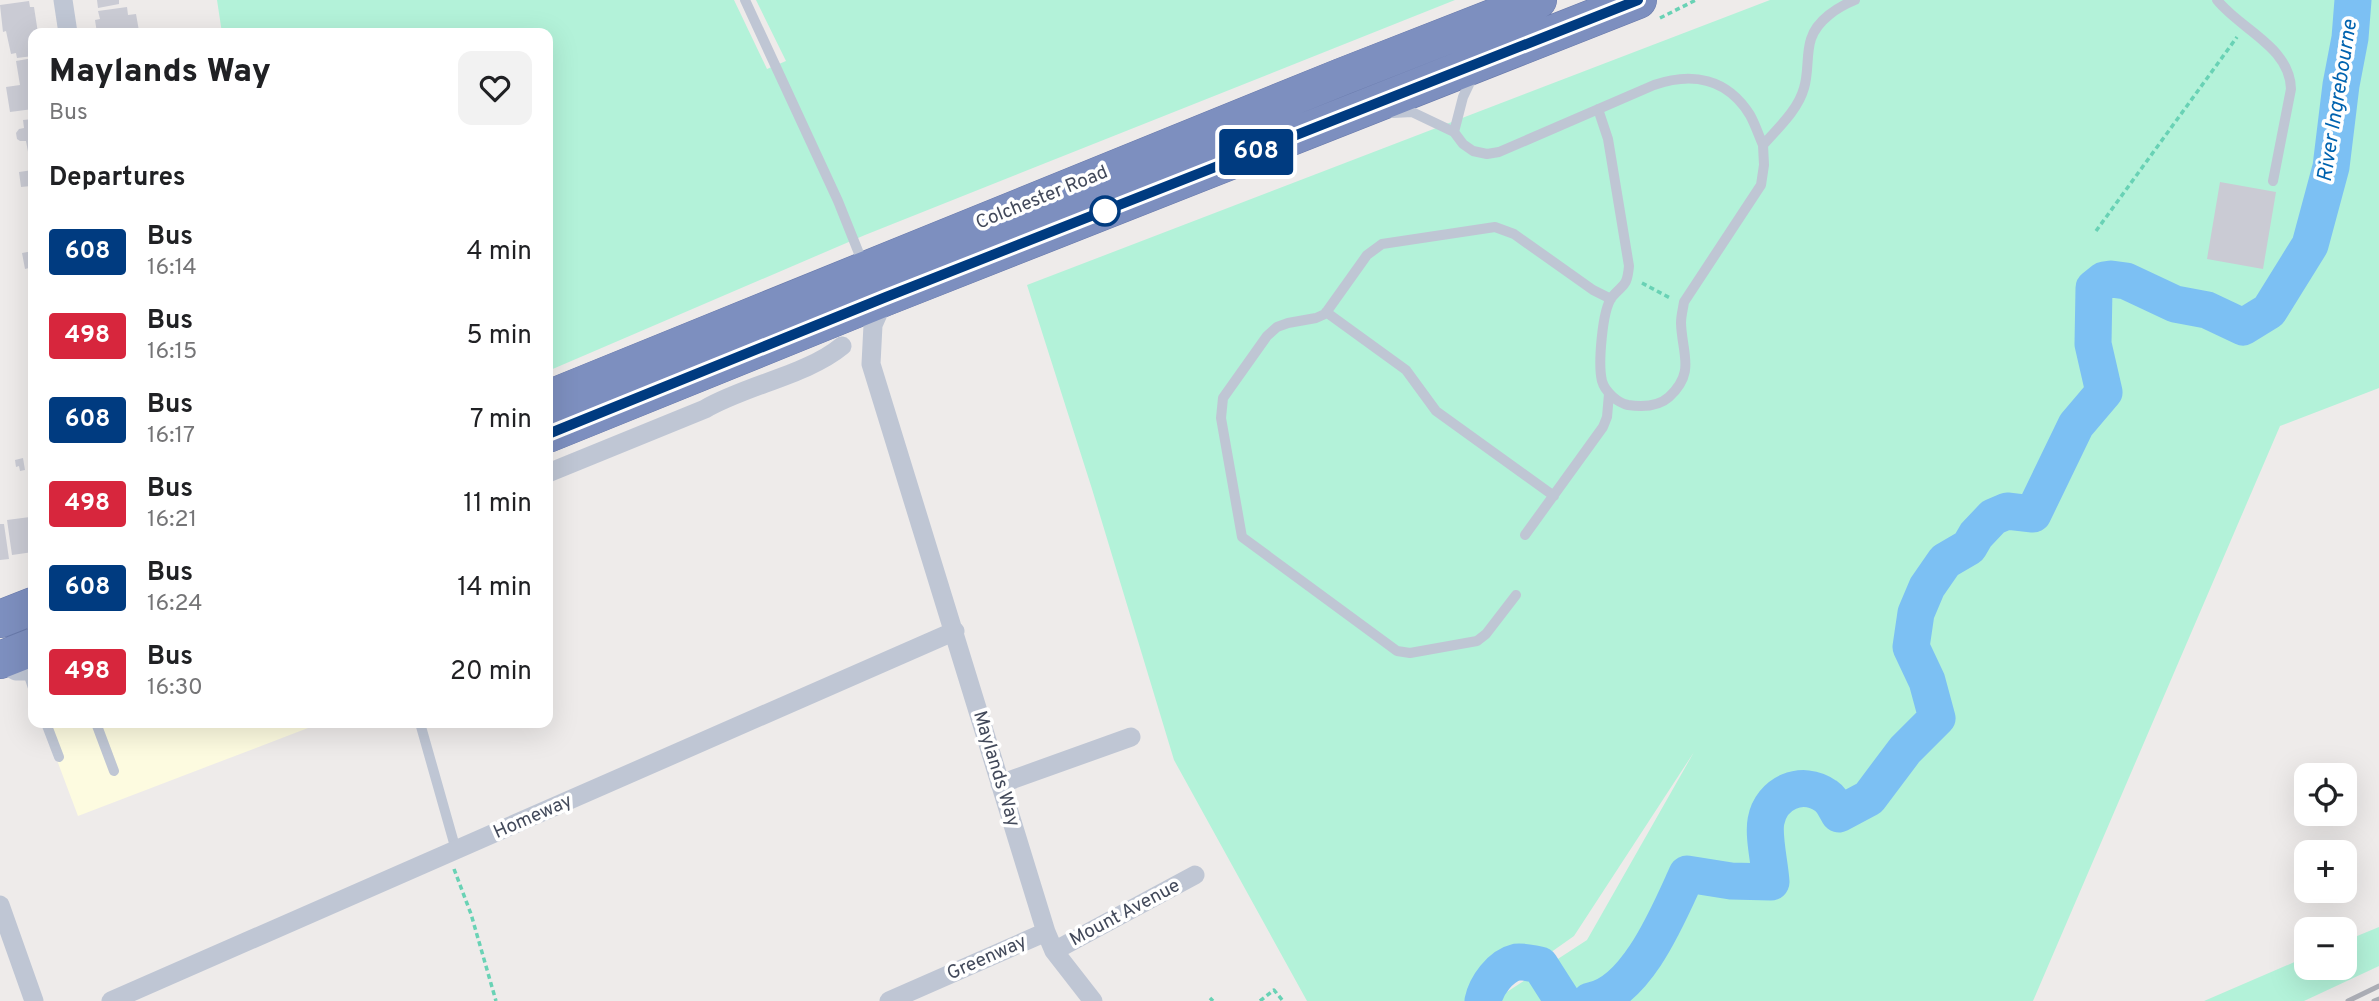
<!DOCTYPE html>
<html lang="en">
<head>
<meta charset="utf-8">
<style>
	:root { --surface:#fff; --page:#f2f2f2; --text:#202124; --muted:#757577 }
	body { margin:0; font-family:Overpass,sans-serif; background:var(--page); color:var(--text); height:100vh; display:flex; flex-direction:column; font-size:26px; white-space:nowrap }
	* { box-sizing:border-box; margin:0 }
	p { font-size:23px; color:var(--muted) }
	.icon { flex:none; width:38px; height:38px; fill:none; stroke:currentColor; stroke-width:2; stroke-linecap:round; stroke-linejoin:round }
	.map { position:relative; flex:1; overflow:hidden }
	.drawer { position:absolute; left:28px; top:28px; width:525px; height:700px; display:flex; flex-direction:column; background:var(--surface); border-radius:14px; box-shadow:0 7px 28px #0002 }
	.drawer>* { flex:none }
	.badge { padding:0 14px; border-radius:5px; font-size:24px; line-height:46px }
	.buttons { position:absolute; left:2294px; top:763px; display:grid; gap:14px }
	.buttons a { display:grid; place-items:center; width:63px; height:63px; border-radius:14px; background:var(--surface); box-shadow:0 7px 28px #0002; font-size:35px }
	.map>.badge { position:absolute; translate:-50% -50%; box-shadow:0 0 0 4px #fff }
	h2 { padding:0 21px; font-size:26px; line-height:63px }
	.round { display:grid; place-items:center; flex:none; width:74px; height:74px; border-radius:14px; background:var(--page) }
	.headline { display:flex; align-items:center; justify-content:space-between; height:119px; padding:0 21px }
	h1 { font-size:33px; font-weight:800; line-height:52px }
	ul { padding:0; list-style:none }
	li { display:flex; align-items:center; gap:21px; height:84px; padding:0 21px }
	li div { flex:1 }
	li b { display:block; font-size:26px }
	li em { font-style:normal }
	li .badge { min-width:77px; font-weight:700; text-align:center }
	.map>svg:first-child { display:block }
	.commercial { fill:#fdfbe0 }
	.green { fill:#b3f2d9 }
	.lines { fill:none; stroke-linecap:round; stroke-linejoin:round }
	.river { stroke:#7cc0f3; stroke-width:37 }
	.building { fill:#cacbd4 }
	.highway-casing { stroke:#697aab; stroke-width:38 }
	.path { stroke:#69d2b5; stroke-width:3.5; stroke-dasharray:5 3.5; stroke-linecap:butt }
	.lane { stroke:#bfc6d4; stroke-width:10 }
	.street { stroke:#bfc6d4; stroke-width:19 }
	.highway { stroke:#7d8fbf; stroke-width:37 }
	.rail { stroke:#acaeb6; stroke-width:5 }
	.line-casing { stroke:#fff; stroke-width:16 }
	.line { stroke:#003b80; stroke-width:10 }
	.stop-dot { fill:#fff; stroke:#003b80; stroke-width:3.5 }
	.labels { text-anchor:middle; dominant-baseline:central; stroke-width:7; stroke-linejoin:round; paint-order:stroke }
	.street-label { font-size:19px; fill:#42495a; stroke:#fff }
	.water-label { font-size:21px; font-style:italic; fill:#0063af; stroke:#fff }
</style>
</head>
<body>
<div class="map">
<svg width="2379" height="1001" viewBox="0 0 2379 1001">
	<rect width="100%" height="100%" fill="#eeebea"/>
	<path class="commercial" d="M43,723H321L78,816Z"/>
	<path class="green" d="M217,0H734L767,69L786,61L756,0H1455L865,235L548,371V33H222Z
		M1770,0H2379V388L2280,426L2033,1001H1493L1587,940L1694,752L1574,936L1482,1001H1307L1174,760L1092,489L1027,285Z
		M2379,927V966L2304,1001H2204L2306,957V968H2345V941Z"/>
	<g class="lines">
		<path class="river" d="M1483,1001C1486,986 1500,966 1517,962C1523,961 1533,964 1540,965L1563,1001
			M1590,1001C1637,993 1669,913 1687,874L1731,881L1771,882C1770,865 1763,836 1766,821C1771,793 1802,779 1826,796C1832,800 1835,807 1839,814L1869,798L1905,750L1937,718L1927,681L1911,647L1916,613L1927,587L1945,561L1969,547L1976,535L1993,517L2007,511L2033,514L2076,425L2104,392L2093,344L2094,288L2104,280L2111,279L2126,281L2175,304L2207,310L2243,327L2269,311L2310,245L2331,167L2341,85L2350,38L2353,0"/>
	</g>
	<path class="building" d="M97,0H119V4L98,8Z
		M29,1L30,7H34L38,33H33V56L17,58L16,53L11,54L6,31L3,32L0,5Z
		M127,7L128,15L136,14L139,31L131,33H97L95,20L100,19L98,11Z
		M33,58V109L10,112L6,87L20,85L16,61Z
		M33,119V156L29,157L26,141H20L17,139L16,133L19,129L24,128L23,120Z
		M33,170V193H32L31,186L21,187L19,172Z
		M2220,182L2276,192L2263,269L2207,259Z
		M33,251V267L25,269L22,253Z
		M23,458L25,470L20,471L19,466L16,467L15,460Z
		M30,517L33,552L12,555L7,520Z
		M0,524H4L9,559L0,560Z"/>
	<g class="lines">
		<defs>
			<path id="highway" d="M548,399L1341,77L1538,0
				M548,434L886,297L1638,0
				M0,619L33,606
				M0,660L33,647"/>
		</defs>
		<use href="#highway" class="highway-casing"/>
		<path class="path" d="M1660,18L1696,0
			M2096,231L2237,37
			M1642,283L1672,299
			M454,869L471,914L496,1001
			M1210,998L1213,1001
			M1260,1001L1274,990L1283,1001"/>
		<path class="lane" d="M745,0L838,201L864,266
			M2217,0C2241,30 2290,47 2291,89L2273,181
			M1598,109L1608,139L1629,266C1627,287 1624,283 1612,297C1602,310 1598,365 1602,381C1605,392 1618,403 1628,405C1642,407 1658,407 1669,397C1696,372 1682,354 1681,323C1681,316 1683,309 1684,302L1761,185L1764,165L1763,145C1778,128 1798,110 1804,88C1809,72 1806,54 1811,39C1817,20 1838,7 1855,0
			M1393,113L1412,112L1454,132L1463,144L1473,151L1487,154L1499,152L1654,85C1692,72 1727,78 1750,115C1755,124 1759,136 1763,145
			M1454,132L1463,97L1473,76
			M1326,312L1406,370L1436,411L1554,496
			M1525,535L1603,427L1607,417L1609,394
			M1516,595L1486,634L1477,641L1410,653L1397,651L1242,537L1221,418L1223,398L1267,336L1277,327L1288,323L1316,318L1325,314L1367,255L1382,244L1495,227L1514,234L1593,290L1611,299
			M33,671L30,679L33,688
			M46,723L59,757
			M96,723L114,771
			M420,723L456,850"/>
		<path class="street" d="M63,0L68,33
			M885,298L873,325L871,364L1046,932L1054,951L1093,1001
			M548,473L705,409C746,385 807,375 842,346
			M0,663L16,671H33
			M1000,784L1131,737
			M0,905L34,1001
			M1054,951L1195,875
			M111,1001L955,631
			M889,1001L1046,932"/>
		<use href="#highway" class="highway"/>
		<path class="rail" d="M2348,1001L2379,986
			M2374,1001L2379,999"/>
	</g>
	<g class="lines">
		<defs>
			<path id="line" d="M548,434L886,297L1638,0"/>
		</defs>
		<use href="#line" class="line-casing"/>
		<use href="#line" class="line"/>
	</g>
	<circle class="stop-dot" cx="1105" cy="211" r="14"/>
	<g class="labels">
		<g class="street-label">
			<text transform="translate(1042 198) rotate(-22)">Colchester Road</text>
			<text transform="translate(996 769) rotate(73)">Maylands Way</text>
			<text transform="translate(533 817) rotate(-24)">Homeway</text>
			<text transform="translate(1125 913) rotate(-28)">Mount Avenue</text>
			<text transform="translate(987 958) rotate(-24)">Greenway</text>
		</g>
		<g class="water-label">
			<text transform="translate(2338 101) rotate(-81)">River Ingrebourne</text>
		</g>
	</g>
</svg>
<div class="buttons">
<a><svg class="icon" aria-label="locate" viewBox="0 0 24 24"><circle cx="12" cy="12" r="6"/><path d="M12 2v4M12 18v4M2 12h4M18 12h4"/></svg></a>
<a>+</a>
<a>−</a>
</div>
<b class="badge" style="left:1256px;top:152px;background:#003b80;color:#fff">608</b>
<section class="drawer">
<div class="headline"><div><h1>Maylands Way</h1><p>Bus</p></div><a class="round"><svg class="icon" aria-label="heart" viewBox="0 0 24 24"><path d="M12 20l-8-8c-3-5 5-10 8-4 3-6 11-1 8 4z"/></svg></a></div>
<h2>Departures</h2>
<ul>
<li><span class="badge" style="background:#003b80;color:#fff">608</span><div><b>Bus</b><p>16:14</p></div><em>4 min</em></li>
<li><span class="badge" style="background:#d7263d;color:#fff">498</span><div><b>Bus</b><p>16:15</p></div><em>5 min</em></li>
<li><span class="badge" style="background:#003b80;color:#fff">608</span><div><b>Bus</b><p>16:17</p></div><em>7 min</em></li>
<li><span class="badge" style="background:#d7263d;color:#fff">498</span><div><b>Bus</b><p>16:21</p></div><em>11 min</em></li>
<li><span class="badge" style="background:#003b80;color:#fff">608</span><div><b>Bus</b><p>16:24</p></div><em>14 min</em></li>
<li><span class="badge" style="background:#d7263d;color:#fff">498</span><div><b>Bus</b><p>16:30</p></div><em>20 min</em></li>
</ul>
</section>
</div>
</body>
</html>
